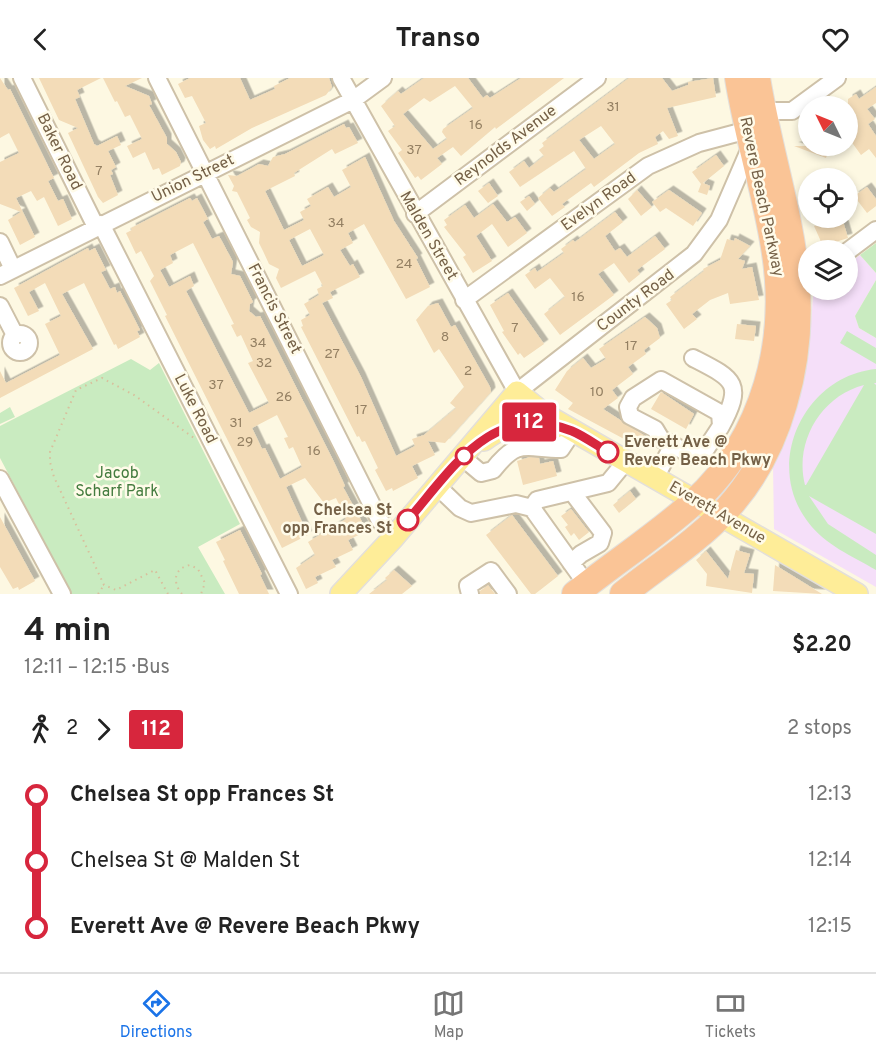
<!DOCTYPE html>
<html lang="en">
<head>
<meta charset="utf-8">
<style>
	:root { --surface:#fff; --page:#f2f2f2; --text:#222; --muted:#767676; --line:#e0e0e0; --accent:#1a73e8 }
	body { margin:0; font-family:Overpass,sans-serif; background:var(--page); color:var(--text); height:100vh; display:flex; flex-direction:column; font-size:22px; white-space:nowrap }
	* { box-sizing:border-box; margin:0 }
	p { font-size:20px; color:var(--muted) }
	.icon { flex:none; width:33px; height:33px; fill:none; stroke:currentColor; stroke-width:2; stroke-linecap:round; stroke-linejoin:round }
	.map { position:relative; height:516px; overflow:hidden }
	.sheet { display:flex; flex-direction:column; background:var(--surface); flex:1 }
	.sheet>* { flex:none }
	.badge { padding:0 12px; border-radius:4px; font-size:21px; line-height:39px }
	.needle { width:39px; rotate:313deg }
	.buttons { position:absolute; left:798px; top:18px; display:grid; gap:12px }
	.buttons a { display:grid; place-items:center; width:60px; height:60px; border-radius:50%; background:var(--surface); box-shadow:0 3px 9px #0003; font-size:30px }
	.map>.badge { position:absolute; translate:-50% -50%; box-shadow:0 0 0 3px #fff }
	.legs { display:flex; align-items:center; gap:9px; height:66px; padding:0 24px; font-size:20px }
	.legs p { margin-inline-start:auto }
	.overview { display:flex; align-items:center; justify-content:space-between; height:102px; padding:0 24px }
	h1 { font-size:33px; font-weight:700; line-height:45px }
	ul { padding:0 24px; list-style:none }
	li { display:flex; align-items:center; gap:21px; height:66px; font-size:22px }
	li i { display:grid; place-items:center; width:9px; height:100%; margin:0 8px; background:currentColor }
	li i::after { content:''; width:15px; height:15px; margin:-8px; border:4px solid; border-radius:50%; background:var(--surface) }
	li p { margin-inline-start:auto }
	li:first-child i { background:linear-gradient(#0000 50%,currentColor 0) }
	li:last-child i { background:linear-gradient(currentColor 50%,#0000 0) }
	header { display:flex; justify-content:space-between; align-items:center; height:78px; padding:0 24px; background:var(--surface); font-size:27px; font-weight:700 }
	.tab-bar { display:flex; justify-content:space-around; align-items:center; height:84px; border-top:2px solid var(--line); background:var(--surface); font-size:16px; color:var(--muted) }
	.tab-bar a { display:grid; justify-items:center; gap:3px }
	.tab-bar .selected { color:var(--accent) }
	.map>svg:first-child { display:block }
	.education { fill:#f5dff9 }
	.green { fill:#c9ebc0; fill-rule:evenodd }
	.building { fill:#f3dcb8; fill-rule:evenodd; filter:url(#shadow) }
	.lines { fill:none; stroke-linecap:round; stroke-linejoin:round }
	.minor-casing { stroke:#cec1a8; stroke-width:20 }
	.major-casing { stroke:#e3dfda; stroke-width:24 }
	.highway-casing { stroke:#e3dfda; stroke-width:28 }
	.path { stroke:#d8bf9c; stroke-width:2; stroke-dasharray:1.5 4.5; stroke-linecap:butt }
	.minor { stroke:#fff; stroke-width:16 }
	.major { stroke:#feed98; stroke-width:21 }
	.highway { stroke:#fac496; stroke-width:26 }
	.line-1-casing { stroke:#fff; stroke-width:14 }
	.line-1 { stroke:#d7263d; stroke-width:9 }
	.stop-1-dot { fill:#fff; stroke:#d7263d; stroke-width:3 }
	.labels { text-anchor:middle; dominant-baseline:central; stroke-width:5; stroke-linejoin:round; paint-order:stroke }
	.number-label { font-size:14px; fill:#948063 }
	.street-label { font-size:16px; fill:#756147; stroke:#fffbe9 }
	.stop-label { font-size:16px; font-weight:bold; fill:#756147; stroke:#fffbe9; text-anchor:start }
	.park-label { font-size:16px; fill:#447c3f; stroke:#fffbe9 }
</style>
</head>
<body>
<header><svg class="icon" aria-label="back" viewBox="0 0 24 24"><path d="M15 5l-7 7 7 7"/></svg>Transo<svg class="icon" aria-label="heart" viewBox="0 0 24 24"><path d="M12 20l-8-8c-3-5 5-10 8-4 3-6 11-1 8 4z"/></svg></header>
<div class="map">
<svg width="876" height="516" viewBox="0 0 876 516">
	<defs>
		<filter id="shadow"><feDropShadow dx="4.5" dy="-4.5" stdDeviation="0" flood-color="#0004"/></filter>
	</defs>
	<rect width="100%" height="100%" fill="#fdf8e2"/>
	<path class="education" d="M860,177L876,195V202L855,238L859,250L876,260V509L774,451L773,388L788,358L802,311L809,275L813,217L816,212H848V186Z"/>
	<path class="green" d="M876,165V195L860,177Z
		M876,202V260L859,250L855,238Z
		M847,253L876,270V286L840,265Z
		M131,281L150,292L159,285L240,446L198,469L225,516H72L0,380V348Z
		M876,291V305H874L876,307V456L809,418L828,446L876,477V492C852,478 825,467 808,444C763,386 804,298 876,291ZM864,307L806,407H805C794,364 821,318 864,307Z
		M10,329L15,339L0,346V335Z"/>
	<path class="building" d="M0,0L8,12L10,11L54,100L48,103L58,123L63,121L72,141L58,148L44,119L37,123L31,113L16,120L35,159L20,167L8,142L21,134L0,126V84L19,75L9,55L0,60Z
		M39,0H101L77,12L80,19L75,21L94,66L97,68L117,58L121,67L108,73L116,89L111,92L113,96L110,97L118,117L103,125L98,119L68,55L78,50L59,42Z
		M103,0H142L125,8L149,18L152,26L149,27L167,60V66L176,74L181,84L180,88L162,97L159,90L153,92L145,74L133,80L127,68L142,61L130,37L125,39L117,23L115,24Z
		M190,0H240L250,22L275,11L274,8L290,0H329L332,9L326,17L252,50L216,71L215,68L210,71L203,62L199,48L206,45L192,18L185,20L178,6Z
		M424,0H468L483,20L487,17L490,20L521,0H564L496,51L495,49L461,78L453,69L437,80L442,86L421,102L418,98L415,100L398,75L402,72L388,53L395,48L381,28L398,13L401,16ZM455,8L473,30L443,51L442,54L447,61L433,71L403,36L424,20L430,24Z
		M629,0H662L672,13L688,7V4L713,0L716,19L667,30L678,58L669,61L663,53L655,59L658,66L639,75L594,109L591,105L562,126L565,129L552,138L538,120L550,110L554,114L586,91L574,73L520,109L509,94L524,83L529,90L544,78L539,72L544,68L542,65ZM601,48L615,66L594,81L579,62Z
		M876,9V25L867,31L875,41L868,46L876,58V80L869,71L861,77L848,59V21L856,16L859,21Z
		M344,46L346,50L349,49L358,65L335,76L332,71L294,95L295,98L265,113L284,152L304,142L300,134L311,128L307,121L328,109L334,119L351,109L342,92L365,79L394,143L418,180L416,181L430,209L406,221L364,146L348,155L353,165L340,172L350,188L353,186L360,199L330,214L333,220L322,225L361,299L396,378L415,368L412,361L424,357L456,330L450,325L464,309L439,271L434,275L416,242L428,228L438,225L451,249L455,247L490,309L491,314L445,365L428,363L435,377L412,388L418,400L393,413L392,410L386,413L375,392L378,390L365,363L362,364L359,358L357,359L301,249L303,248L301,242L310,237L304,226L319,217L317,211L323,208L315,193L281,210L276,200L279,191L269,186L263,173L259,165L260,154L251,149L247,142L250,140L237,114L232,113L234,108L228,97L237,98L259,86L268,88L273,79L285,76ZM310,151L324,177L302,188L289,162Z
		M794,68H830L826,80Z
		M716,77L724,88L703,105L710,108L707,117L698,114L701,106L692,94Z
		M489,105L498,118L488,125L478,113Z
		M867,109L876,121V128L867,135L854,118Z
		M637,112L652,129L641,138L628,121Z
		M669,112L702,135L693,148L666,130L660,134L652,124Z
		M529,118L535,126L527,133L520,124Z
		M190,120L192,123L197,120L208,141L203,144L212,161L219,158L233,184L231,196L240,198L253,224L250,226L249,233L256,239L260,238L333,382L345,408L343,409L367,453L348,462L353,472L332,482L336,489L315,499L318,505L306,511L296,490L315,477L308,464L346,441L336,420L324,425L305,400L286,409L308,457L282,470L165,238L167,237L150,203L154,198L141,173L136,176L126,155L132,152L131,150ZM193,165L234,246L231,247L237,259L241,257L253,283L248,285L269,325L249,335L186,213L194,208L190,198L169,209L160,192L173,185L170,177ZM277,337L288,359L284,360L289,371L293,369L302,389L280,401L265,370L262,371L252,350Z
		M493,126L507,144L515,139L527,155L508,169L492,146L476,158L492,183L473,195L463,179L466,177L444,149L447,147L444,142L465,127L474,140Z
		M615,134L623,144L605,158L615,173L620,170L627,179L655,158L665,171L637,192L640,196L629,205L614,185L598,196L614,217L560,257L544,236L565,219L550,200L535,211L525,197L535,190L537,194L564,175L561,171L573,162L575,164Z
		M842,140L848,160L823,168L814,148Z
		M735,160L750,168L738,181L745,183L742,191L752,189L759,222L730,226L728,215L710,222L692,236L697,241L684,251L666,226L672,222L670,219L704,193L703,191L720,182L727,161L734,163Z
		M88,170L89,173L95,170L106,192L101,194L110,211L115,209L117,215L120,213L140,252L137,253L140,259L118,271L116,266L114,267L84,205L62,216L93,271L0,320V293L6,305L60,277L45,246L61,238L45,205L29,214L39,233L28,238L14,210Z
		M508,215L544,266L524,280L520,275L518,277L502,254L504,253L490,227Z
		M645,239L657,250L660,260L644,272L646,276L628,289L633,296L612,312L618,320L603,331L645,358L639,369L568,331L573,325L555,312L567,293L583,280L591,290L606,281L599,271Z
		M737,246L756,248L754,263L735,261Z
		M661,314L694,336L686,351L651,331Z
		M530,379L539,380L540,386L553,383L557,398L523,407L517,383Z
		M630,413L636,421L619,435L613,427Z
		M571,431L589,454L579,462L574,455L571,458L565,449L568,447L561,438Z
		M512,437L558,498L535,516H531L486,457Z
		M0,439L35,503L19,512L18,509L13,511L0,489Z
		M240,452L262,496L260,497L269,516H239L223,483L225,482L216,464Z
		M736,472L750,476L744,495L754,496L752,515L706,508L707,496L696,482L706,473L728,501Z
		M775,487L822,516L773,513Z
		M394,492L412,508L402,516H369L387,502L385,500Z
		M488,507L495,516H480V513Z"/>
	<g class="lines">
		<defs>
			<path id="minor" d="M22,0L96,149
				M157,0L380,443L394,459
				M341,0L517,314L694,176L719,142L751,68
				M764,33H792L837,0
				M415,136L597,0
				M101,146L289,516
				M0,164L13,191
				M848,173L876,152
				M0,198L353,22L383,0
				M464,222L648,88L699,65L748,52
				M0,228L15,257
				M11 265a9 9 0 1 1 18 0a9 9 0 1 1-18 0Z
				M693,280C734,301 745,305 720,350
				M661,302L720,335L721,348L702,377L693,378L673,367L661,361L655,351L630,338L628,329L633,320Z
				M462,379L481,395L493,392C519,359 525,371 561,371L573,353
				M655,400L673,367
				M0,401L62,516
				M437,408L460,430L471,435L516,426L532,430
				M571,485L581,476L600,465L603,455L572,414
				M587,507L532,430L537,422L608,405L626,383
				M470,516L468,508L491,493L508,516"/>
			<path id="major" d="M484,362C508,344 528,342 556,349
				M341,516L394,459L517,314L544,336L857,516"/>
			<path id="highway" d="M575,516C614,485 657,457 694,424C765,359 790,262 774,169C765,112 747,57 738,0
				M623,516C658,488 698,463 728,430C755,400 773,365 784,326C820,206 776,116 757,0"/>
		</defs>
		<use href="#minor" class="minor-casing"/>
		<use href="#major" class="major-casing"/>
		<use href="#highway" class="highway-casing"/>
		<path class="path" d="M98,516L104,507
			M168,516L155,492L116,512L104,507L54,399L50,384V374L76,312L102,300L134,317L194,360
			M182,516C172,504 174,490 190,487L198,491L205,505L201,516"/>
		<use href="#minor" class="minor"/>
		<use href="#major" class="major"/>
		<use href="#highway" class="highway"/>
	</g>
	<g class="lines">
		<defs>
			<path id="line-1" d="M408,442C453,390 493,322 572,353C584,358 596,367 608,374"/>
		</defs>
		<use href="#line-1" class="line-1-casing"/>
		<use href="#line-1" class="line-1"/>
	</g>
	<g class="stop-1-dot">
		<circle cx="608" cy="374" r="10"/>
		<circle cx="464" cy="378" r="8"/>
		<circle cx="408" cy="442" r="10"/>
	</g>
	<g class="labels">
		<g class="number-label">
			<text x="613" y="29">31</text>
			<text x="476" y="47">16</text>
			<text x="414" y="72">37</text>
			<text x="99" y="93">7</text>
			<text x="336" y="145">34</text>
			<text x="404" y="186">24</text>
			<text x="578" y="219">16</text>
			<text x="515" y="250">7</text>
			<text x="445" y="259">8</text>
			<text x="258" y="265">34</text>
			<text x="631" y="268">17</text>
			<text x="332" y="276">27</text>
			<text x="264" y="285">32</text>
			<text x="468" y="293">2</text>
			<text x="216" y="307">37</text>
			<text x="597" y="314">10</text>
			<text x="284" y="319">26</text>
			<text x="361" y="332">17</text>
			<text x="236" y="345">31</text>
			<text x="245" y="364">29</text>
			<text x="314" y="373">16</text>
		</g>
		<g class="street-label">
			<text transform="translate(506 68) rotate(-37)">Reynolds Avenue</text>
			<text transform="translate(59 74) rotate(64)">Baker Road</text>
			<text transform="translate(193 101) rotate(-26)">Union Street</text>
			<text transform="translate(761 119) rotate(78)">Revere Beach Parkway</text>
			<text transform="translate(599 124) rotate(-36)">Evelyn Road</text>
			<text transform="translate(428 158) rotate(60)">Malden Street</text>
			<text transform="translate(636 223) rotate(-37)">County Road</text>
			<text transform="translate(274 231) rotate(63)">Francis Street</text>
			<text transform="translate(195 331) rotate(63)">Luke Road</text>
			<text transform="translate(717 435) rotate(30)">Everett Avenue</text>
		</g>
		<g class="stop-label">
			<text x="624" y="365">Everett Ave @<tspan x="624" dy="18">Revere Beach Pkwy</tspan></text>
			<text x="392" y="433" text-anchor="end">Chelsea St<tspan x="392" dy="18">opp Frances St</tspan></text>
		</g>
		<g class="park-label">
			<text x="117" y="396">Jacob<tspan x="117" dy="18">Scharf Park</tspan></text>
		</g>
	</g>
</svg>
<div class="buttons">
<a><svg class="needle" viewBox="-14 -14 28 28"><path d="M0-13l5 13h-10z" fill="#e53935"/><path d="M0 13l5-13h-10z" fill="#767676"/></svg></a>
<a><svg class="icon" aria-label="locate" viewBox="0 0 24 24"><circle cx="12" cy="12" r="6"/><path d="M12 2v4M12 18v4M2 12h4M18 12h4"/></svg></a>
<a><svg class="icon" aria-label="layers" viewBox="0 0 24 24"><path d="M12 4l9 5-9 5-9-5zM3 14l9 5 9-5"/></svg></a>
</div>
<b class="badge" style="left:529px;top:344px;background:#d7263d;color:#fff">112</b>
</div>
<section class="sheet">
<div class="overview"><div><h1>4 min</h1><p>12:11 – 12:15 · Bus</p></div><b>$2.20</b></div>
<div class="legs"><svg class="icon" aria-label="walk" viewBox="0 0 24 24"><circle cx="13" cy="4" r="2"/><path d="M13 8l-2 6 4 7M11 14l-3 7M7 12l3-4h3l4 4"/></svg>2<svg class="icon" aria-label="forward" viewBox="0 0 24 24"><path d="M9 5l7 7-7 7"/></svg><b class="badge" style="background:#d7263d;color:#fff">112</b><p>2 stops</p></div>
<ul>
<li><i style="color:#d7263d"></i><b>Chelsea St opp Frances St</b><p>12:13</p></li>
<li><i style="color:#d7263d"></i><span>Chelsea St @ Malden St</span><p>12:14</p></li>
<li><i style="color:#d7263d"></i><b>Everett Ave @ Revere Beach Pkwy</b><p>12:15</p></li>
</ul>
</section>
<nav class="tab-bar">
<a class="selected"><svg class="icon" aria-label="directions" viewBox="0 0 24 24"><path d="M12 3l9 9-9 9-9-9zM9 14v-3h6M13 9l2 2-2 2"/></svg>Directions</a>
<a><svg class="icon" aria-label="map" viewBox="0 0 24 24"><path d="M3 6l6-2 6 2 6-2v14l-6 2-6-2-6 2zM9 4v14M15 6v14"/></svg>Map</a>
<a><svg class="icon" aria-label="tickets" viewBox="0 0 24 24"><path d="M3 7h18v10H3zM15 7v10"/></svg>Tickets</a>
</nav>
</body>
</html>
